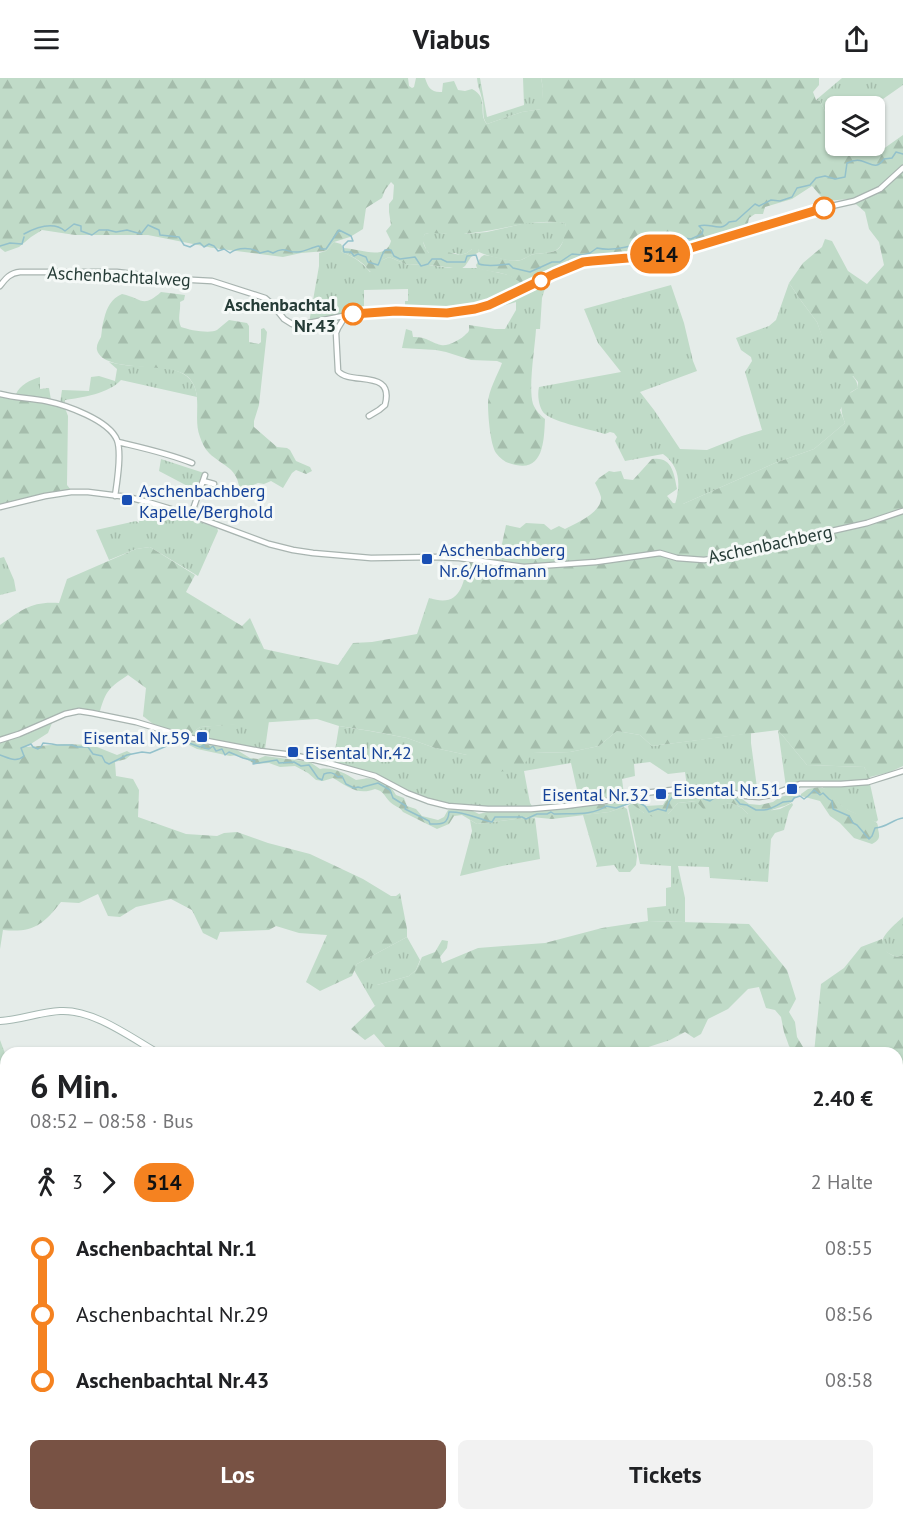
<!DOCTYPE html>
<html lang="de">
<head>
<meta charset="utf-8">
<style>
	:root { --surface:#fff; --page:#f2f2f2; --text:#202124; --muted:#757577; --accent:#785244 }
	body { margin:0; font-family:"PT Sans",sans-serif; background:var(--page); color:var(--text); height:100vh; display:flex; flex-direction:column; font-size:22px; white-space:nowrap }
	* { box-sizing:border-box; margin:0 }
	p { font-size:20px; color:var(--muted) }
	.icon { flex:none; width:33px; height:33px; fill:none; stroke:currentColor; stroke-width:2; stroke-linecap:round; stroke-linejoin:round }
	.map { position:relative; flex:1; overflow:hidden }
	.sheet { position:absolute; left:0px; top:969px; width:903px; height:474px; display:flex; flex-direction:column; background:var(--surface); border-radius:18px 18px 0 0; box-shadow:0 2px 4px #0004 }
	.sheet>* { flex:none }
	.badge { padding:0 12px; border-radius:20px; font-size:21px; line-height:39px }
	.tools { position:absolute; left:825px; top:18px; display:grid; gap:12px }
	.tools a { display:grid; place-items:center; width:60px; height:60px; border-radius:9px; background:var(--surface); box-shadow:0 2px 4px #0004; font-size:30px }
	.map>.badge { position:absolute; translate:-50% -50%; box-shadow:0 0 0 3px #fff }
	.legs { display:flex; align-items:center; gap:9px; height:66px; padding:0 30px; font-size:20px }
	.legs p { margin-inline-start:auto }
	.summary { display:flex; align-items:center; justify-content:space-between; height:102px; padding:0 30px }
	h1 { font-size:33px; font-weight:700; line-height:45px }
	.button { display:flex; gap:12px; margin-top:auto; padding:12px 30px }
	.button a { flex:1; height:69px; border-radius:9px; background:var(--accent); color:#fff; font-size:24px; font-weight:700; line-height:69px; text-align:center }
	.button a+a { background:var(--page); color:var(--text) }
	ul { padding:0 30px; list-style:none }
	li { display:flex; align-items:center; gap:21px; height:66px; font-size:22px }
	li i { display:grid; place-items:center; width:9px; height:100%; margin:0 8px; background:currentColor }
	li i::after { content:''; width:15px; height:15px; margin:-8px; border:4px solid; border-radius:50%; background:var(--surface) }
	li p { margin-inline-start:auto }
	li:first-child i { background:linear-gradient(#0000 50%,currentColor 0) }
	li:last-child i { background:linear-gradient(currentColor 50%,#0000 0) }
	header { display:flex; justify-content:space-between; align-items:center; height:78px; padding:0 30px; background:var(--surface); font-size:27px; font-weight:700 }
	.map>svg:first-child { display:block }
	.grass { fill:url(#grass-tufts) }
	.forest { fill:url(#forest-firs) }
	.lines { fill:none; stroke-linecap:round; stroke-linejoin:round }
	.stream { stroke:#93c1cb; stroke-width:1.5 }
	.street-casing { stroke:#a8b4b0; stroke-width:7 }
	.secondary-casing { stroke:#a4b7b1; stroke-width:8 }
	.street { stroke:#fff; stroke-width:4.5 }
	.secondary { stroke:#fff; stroke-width:6 }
	.line-1-casing { stroke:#fff; stroke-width:14 }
	.line-1 { stroke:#f58220; stroke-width:9 }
	.stop-1-dot { fill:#fff; stroke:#f58220; stroke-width:3 }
	.transit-dot { fill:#1a4fb4; stroke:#f5f9f7; stroke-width:2 }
	.labels { text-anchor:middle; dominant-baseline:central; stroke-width:6; stroke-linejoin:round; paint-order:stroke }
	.street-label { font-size:18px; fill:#263c37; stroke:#f5f9f7 }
	.stop-label { font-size:18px; font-weight:bold; fill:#263c37; stroke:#f5f9f7; text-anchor:end }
	.transit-label { font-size:18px; fill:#164399; stroke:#f5f9f7; text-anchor:start }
</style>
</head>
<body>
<header><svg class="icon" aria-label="menu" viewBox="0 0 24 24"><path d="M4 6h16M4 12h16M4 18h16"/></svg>Viabus<svg class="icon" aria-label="share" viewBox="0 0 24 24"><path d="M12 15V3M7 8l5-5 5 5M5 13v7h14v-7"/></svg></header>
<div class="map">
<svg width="903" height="1443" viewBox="0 0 903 1443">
	<defs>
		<pattern id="grass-tufts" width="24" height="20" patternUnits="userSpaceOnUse" patternTransform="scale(1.5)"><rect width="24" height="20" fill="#c0dbc8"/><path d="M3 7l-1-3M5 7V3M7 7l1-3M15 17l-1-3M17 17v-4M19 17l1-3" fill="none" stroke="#a5bdac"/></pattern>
		<pattern id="forest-firs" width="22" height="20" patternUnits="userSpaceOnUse" patternTransform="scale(1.5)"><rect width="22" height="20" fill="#c0dbc8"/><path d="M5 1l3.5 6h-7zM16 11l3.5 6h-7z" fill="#a5bdac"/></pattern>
	</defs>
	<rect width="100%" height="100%" fill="#e5ece9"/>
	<path class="grass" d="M477,0H480L487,39L524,27L523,0H541L543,10L542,31L522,34L487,46C481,39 485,30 482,21C480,12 478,10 477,0Z
		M842,0H903V7L873,28H836L835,54L831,57C830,54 831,50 830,47C830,43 822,27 820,23L816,22Z
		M559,144L565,145C567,150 566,154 565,159C558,177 551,174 534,176C530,177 526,180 521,182C512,185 488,178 479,174L478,171H472L467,175L460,177L455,175H429L426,171L422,161L425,156L433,154L448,156H466L487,154L526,145Z
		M334,164L341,166L343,170L341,173L342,174C354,179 362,184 370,194L383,182L389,179L408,187L422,186L450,190H477L509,197L528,207L483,228L447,233L405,232V223H408V211L364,212V234L309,245L319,188V175L326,173Z
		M546,203L547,204L542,220L540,251H505L516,232V224L493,231L492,228Z
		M789,205L802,224L817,244L832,285C843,292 857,296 858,310L851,314L840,332L845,345L814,371L775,385L683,426H675C681,407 680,388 663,376L625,383L615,363L617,359L614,355L610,354L605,356C592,352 554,344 545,336C539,331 537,317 539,309L621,294L598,265L584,231L671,207L684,245L693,283L697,293L640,314L654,332L680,371L707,372L742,358L762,352L745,294L752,283L751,279L741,272L736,260L769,248L776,242Z
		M109,284C118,286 127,288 137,288C161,290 194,287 197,319L121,302C110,315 81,320 65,322L64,326L60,325L62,312L89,313L91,299L99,298L115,303L117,291Z
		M40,299V311L49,310L51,322L18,318L16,316C20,307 30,302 40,299Z
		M161,381L204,395L197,413L159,393Z
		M141,423L217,450L218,453L198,498L150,469L136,471L109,482L96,452L136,443L139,445L138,425Z
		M4,479L14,502L16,513L0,517V480Z
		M269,643L265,671L188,658L200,649Z
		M339,648L370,653L407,660L435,670L467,677L570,674L599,668L617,653L640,657L652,668L751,655V665L758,717L687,709L685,694L668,696L650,684L634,686L635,698L622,701L624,717L615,720L580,725L571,685L524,693L530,725L532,728L528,730C495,730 459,732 427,722C411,716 397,706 381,700C366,693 349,690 333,685Z
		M778,652L807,687L864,689L870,699V702L828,705L799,704L786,709Z
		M870,706L878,742L876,744C865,739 854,736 844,730C836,724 832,714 823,710V708Z
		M696,723L726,726L732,725L742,730L748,736L780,731L792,725L793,727L789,733L784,752L775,755L771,761L768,804L710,800L709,789L678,788L685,820V844L648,843L647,830L666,828V810L671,809V788L640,786L628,728L632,725L644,735L668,736L678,725Z
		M624,729L627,731L637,778L636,787L630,794H619L614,787L596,789L597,786L583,737L609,734Z
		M531,739L535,740L540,781L502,788L460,798L472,753L470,742L477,746Z
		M903,839V877L897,879C866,869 890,851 903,839Z
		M407,859L420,882L416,892L409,898L377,907L378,926L375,928L354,892L357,886Z"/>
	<path class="forest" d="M0,0H408L409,8L412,10L414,9L416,0H425C428,9 431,15 442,14L443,5L454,3L458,12L465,13L472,11C490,20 477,35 487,46L522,34L541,31L543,10L541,0H819V7L813,14L816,22L820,23C822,27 830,43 830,47C830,48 829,50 830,52C830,61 837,68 842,74C861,70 857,72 873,77L879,74L903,57V688L890,694L870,699L864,689L807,687L778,652L652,668L640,657L617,653L599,668L570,674L533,675L519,692L473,696L467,677L435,670L407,660L371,653L339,648L317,641L200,649L188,658L153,646L143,638L146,610L128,597C110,609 106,612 100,633L78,631L54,640L48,655L26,669L64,666L92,667L117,677L127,673L132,676L126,681L115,684L116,698L133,701L139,712L138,739L186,756L217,758L224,755L237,754L268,765L310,776L363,801L391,818H396L400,815L407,851V859L357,886L352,898L320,913L306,904L327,857L299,855L276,848L269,852L220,854L217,862L203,855L192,832L171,821L136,829L120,839L108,838L98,816L79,825L61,824C43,847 33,855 3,852L0,871V547C22,532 31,523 59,525L67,501L136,471L150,469L195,497L186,514L242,548L250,540L264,571L338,587L353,565L372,564L417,556L429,520C460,530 463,508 468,484L493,487L494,473L502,466L506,447L520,450L526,445L544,446L551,452L559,448L565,451C576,445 602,435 601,419C600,415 597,409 595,405L599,400L609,393L614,394L621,393L624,401L633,402L652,381C672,378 674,395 677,411L667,418L673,425L683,426L775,385L814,371L845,345C838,327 841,320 858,310V304L853,298L842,300L831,285L817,244L802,224L789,205L803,185L822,169L825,161L832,163L848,193L867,206L884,187L879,164L869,151L865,134L850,121L825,123L812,108L792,121L765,129L763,136H755L749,140L748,145L735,152L728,158L681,171L628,179L592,181L528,207L527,205L522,206C507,192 494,196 477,190L476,187L481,179L484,177C495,178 507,183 517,183C523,182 526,179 531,177C542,173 558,179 563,163C565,156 567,152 565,145C533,140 503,152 472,155C464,156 456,157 448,156C440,156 433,154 425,156C421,163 424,169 429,175L447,174L460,177L467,175L472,171H478L479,174L471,179L465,188L461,191L422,186L408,187L389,179L383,182L380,192L374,196C368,193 367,189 362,185C356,180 349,177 342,174L341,173L343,170C358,170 386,184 391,163L386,153L391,147L389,134V126L393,121L394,107L391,104L385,112L382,120L366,130L363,151L350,159L334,164L326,173L301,175L283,179L213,170L148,157H75L42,152L31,159L19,169L5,174L0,170Z
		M161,214L185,217L184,222L180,224C181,233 177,240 181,249C189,252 210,256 217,252C221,249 225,245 229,242L247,245L249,248V264L259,266L261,264V251L264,250L267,254L259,327L254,343V349L277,369L287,370L290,372L296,383L310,389L312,393L306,396L296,392L292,395L283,410L271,403L264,406L258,405L244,411L239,408C236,389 221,387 209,375C205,371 202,365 200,359C192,339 205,314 187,298C169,283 104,296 97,272C96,267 99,263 101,259C102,253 102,247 104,241C107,229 111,221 122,216C142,220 142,231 161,214Z
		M469,247L495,251H536C535,270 528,309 533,326C536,333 540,337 545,341C544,361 544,393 516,387C508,386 501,382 496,375C490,365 488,337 488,325C488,313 498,296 502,285L497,283L471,282L446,274L436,272L402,270L406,251L412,253L413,259C428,259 429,264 441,267C447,269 462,261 466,256C470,253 469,252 469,247Z
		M0,318L45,324L65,330L68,338L67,407L71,412L0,427Z
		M188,663L237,672L250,680L258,681L265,678L310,684L320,691C334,689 344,695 356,702C373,698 388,701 396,717L404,720L407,728L416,731L422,738L438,742L444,739L448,732L456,731L471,732L479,736L487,734L530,733L623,722L624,729L609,734L552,741L531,739L477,746L462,737L454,738L449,746L437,751L403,734C399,728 395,729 390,724C384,718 384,713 375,711C358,718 347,708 333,700L323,703L316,702L308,695L295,688L280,689L269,685L255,686L238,677L230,678L197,671L187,666Z
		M819,709C836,712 833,722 844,729C854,737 866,737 874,743C878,745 878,747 878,751C880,759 880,762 872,766L854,760L840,745L830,738L820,723L801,718V716L808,711Z
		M696,711L716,712L738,718L749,726L760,727L773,724L780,719L789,717L791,713H796C798,727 782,728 772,732C770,734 766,737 763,738C759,738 752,736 748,736L742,730L732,725L704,732L696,723L678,725L668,736L653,739L644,735L631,725L633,721L640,720L641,724L645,728L663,727L670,715Z
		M648,843L749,846L787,892L796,921L789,934L795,944L797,959L803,969H809L810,975H795L789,968L784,954L781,939L775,932L766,930L759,909L748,911L728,931L708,941L701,956L694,960L685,954L670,962L633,974L613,971L585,975H396L386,970L374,956L365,962L351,951L377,926V907L409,898L416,892L422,879L435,874L442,862L448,863L447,870L440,879L442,885L478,870L545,865L602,850Z
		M882,861C882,871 887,876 897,879L903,877V1016L897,1019V975H814L821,906L844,890L861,869Z
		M0,962L6,978V1372L0,1371Z
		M903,1132V1360L897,1352V1134Z
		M6,1387V1437H44L48,1443H0V1394Z
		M78,1437H374L380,1443H85L79,1440Z
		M462,1437H785V1438L791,1443H467Z"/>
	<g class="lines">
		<path class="stream" d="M24,156C37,149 53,143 65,153L74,146L81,148V153L92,157L99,152H108L116,154L127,152L141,156L148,147L159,152L160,157L179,159L184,167L190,169L195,166L200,165L204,169L209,166L214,168L218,173L224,171L230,175C237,169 253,169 260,175L268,173L273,175C286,168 287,175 298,174C305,174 312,169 319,168L321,171H326L339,152L351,158L353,163H348L343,168L344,174H351L354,178L358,176L366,179L368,184L378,187C381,182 381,177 385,172H391L394,178L400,181L415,179L421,188L428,186L432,181H441L447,184H465L467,178L476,177L479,186C488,189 499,187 509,186L513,190L530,194L552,184H560L572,176L583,177L590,175L597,170C615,174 635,167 652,161L659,165L664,162H672L677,159L691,161L702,156L703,152L699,148C710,144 720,155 729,144L736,143L755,126L759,128L771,122L780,123L792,119L797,110L810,107L816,100L825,98L835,101L845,99L847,85C851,83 857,81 862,83C872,86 876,92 884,81L892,80L896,74L903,76
			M0,168L10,165L22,166L24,159
			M0,677C9,680 16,685 24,678L21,670L31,666L33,669L38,671L41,669L43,665L52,666L57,667H72L77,669H88L93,676L102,678L105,684L109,686L127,677L142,674L150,675L181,662L200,669L204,667V670L209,671L213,668L216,673L222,671L225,677L229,674L243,680L255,683L253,686L277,682L279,685L294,684L301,688L309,687L318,700L322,702L324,696C330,694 333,694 338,699L342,698L346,706L354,710L358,709L362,710L363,709L378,705L390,712L393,720L406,728L405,731L429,743L430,746C441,746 448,747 449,734C464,733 477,741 492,744L495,739H522L526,741L537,736H547L551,734L554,736C571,735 593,738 606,728L616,730L636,723L645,728L649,734L658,731L666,733C669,723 670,719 679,715L687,719H691L693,715L697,718L701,715L704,717V721L710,723L716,719L724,720L734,719L740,726L747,727L756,732C759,732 761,732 764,732C770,732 778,727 783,724L792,723L794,720L800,718L804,721L808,718L814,712L820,717L823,715L829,721L832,723L833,731L849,738L853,745L857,747L869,761L872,758L875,750C888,749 893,741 903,740
			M0,1351L6,1349
			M0,1359H3L6,1362L0,1364
			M502,1437L506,1440L509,1437
			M513,1443L515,1437H514"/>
		<defs>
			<path id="street" d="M0,208C6,200 10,195 20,194H117L175,201L212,203L265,220L272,226L284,241L292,246L299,247L353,236L396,233L447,235L475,231L496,224L552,197L583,184L628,180L681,173L823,130L854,123L880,111L903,90
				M346,237L338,250L336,255L338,293C350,308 395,290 385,327L379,332L369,338
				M0,316C15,320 31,320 46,323C66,327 109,342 117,362C122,375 117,404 115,418
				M118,364C143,370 167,375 192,385
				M203,403L214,406
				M0,429L45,418L71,414H88L128,419L151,425L191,437L269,466L293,472L313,475L371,480L435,479L459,480L524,489L596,484L660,475L677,480L704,482L718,480L753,467L774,466L867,445L903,433
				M191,437L205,397
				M0,662L19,656L65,636L79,633L92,635L136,644L186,659L260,673L293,677L328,685L375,698L407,715L428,723L448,728L488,731H531L565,728L612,722L635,716L690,710L717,711L746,718L759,719L771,717L800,706H841L868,704L903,693"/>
			<path id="secondary" d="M0,943C20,942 40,934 60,933C93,931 130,959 158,975
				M897,1107L903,1104"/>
		</defs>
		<use href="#street" class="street-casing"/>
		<use href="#secondary" class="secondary-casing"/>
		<use href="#street" class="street"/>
		<use href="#secondary" class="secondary"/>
	</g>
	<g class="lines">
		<defs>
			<path id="line-1" d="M353,236L396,233L447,235L475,231L489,227L554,196L583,184L592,183L628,180L681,173L824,130"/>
		</defs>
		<use href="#line-1" class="line-1-casing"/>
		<use href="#line-1" class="line-1"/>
	</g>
	<g class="stop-1-dot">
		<circle cx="824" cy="130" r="10"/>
		<circle cx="541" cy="203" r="8"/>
		<circle cx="353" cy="236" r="10"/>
	</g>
	<g class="transit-dot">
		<rect x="121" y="416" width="12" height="12" rx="3"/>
		<rect x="421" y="475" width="12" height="12" rx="3"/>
		<rect x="196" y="653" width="12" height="12" rx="3"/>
		<rect x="287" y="668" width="12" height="12" rx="3"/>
		<rect x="786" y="705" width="12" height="12" rx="3"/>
		<rect x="655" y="710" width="12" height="12" rx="3"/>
	</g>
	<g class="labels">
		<g class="street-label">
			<text transform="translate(119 198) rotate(3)">Aschenbachtalweg</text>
			<text transform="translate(770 466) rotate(-12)">Aschenbachberg</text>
		</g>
		<g class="stop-label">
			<text x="336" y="226">Aschenbachtal<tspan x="336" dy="21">Nr.43</tspan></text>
		</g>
		<g class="transit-label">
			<text x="139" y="412">Aschenbachberg<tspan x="139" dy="21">Kapelle/Berghold</tspan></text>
			<text x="439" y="471">Aschenbachberg<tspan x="439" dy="21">Nr.6/Hofmann</tspan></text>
			<text x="190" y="659" text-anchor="end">Eisental Nr.59</text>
			<text x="305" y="674">Eisental Nr.42</text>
			<text x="780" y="711" text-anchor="end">Eisental Nr.51</text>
			<text x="649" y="716" text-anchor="end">Eisental Nr.32</text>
		</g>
	</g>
</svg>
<div class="tools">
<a><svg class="icon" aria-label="layers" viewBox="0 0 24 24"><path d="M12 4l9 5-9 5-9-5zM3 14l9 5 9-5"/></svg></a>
</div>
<b class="badge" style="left:660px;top:176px;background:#f58220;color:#111">514</b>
<section class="sheet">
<div class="summary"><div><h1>6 Min.</h1><p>08:52 – 08:58 · Bus</p></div><b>2.40 €</b></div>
<div class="legs"><svg class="icon" aria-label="walk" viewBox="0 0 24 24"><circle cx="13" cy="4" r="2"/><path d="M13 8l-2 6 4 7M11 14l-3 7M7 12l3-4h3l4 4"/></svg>3<svg class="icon" aria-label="forward" viewBox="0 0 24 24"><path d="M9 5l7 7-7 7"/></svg><b class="badge" style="background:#f58220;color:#111">514</b><p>2 Halte</p></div>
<ul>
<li><i style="color:#f58220"></i><b>Aschenbachtal Nr.1</b><p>08:55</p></li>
<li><i style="color:#f58220"></i><span>Aschenbachtal Nr.29</span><p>08:56</p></li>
<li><i style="color:#f58220"></i><b>Aschenbachtal Nr.43</b><p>08:58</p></li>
</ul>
<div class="button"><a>Los</a><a>Tickets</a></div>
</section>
</div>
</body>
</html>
